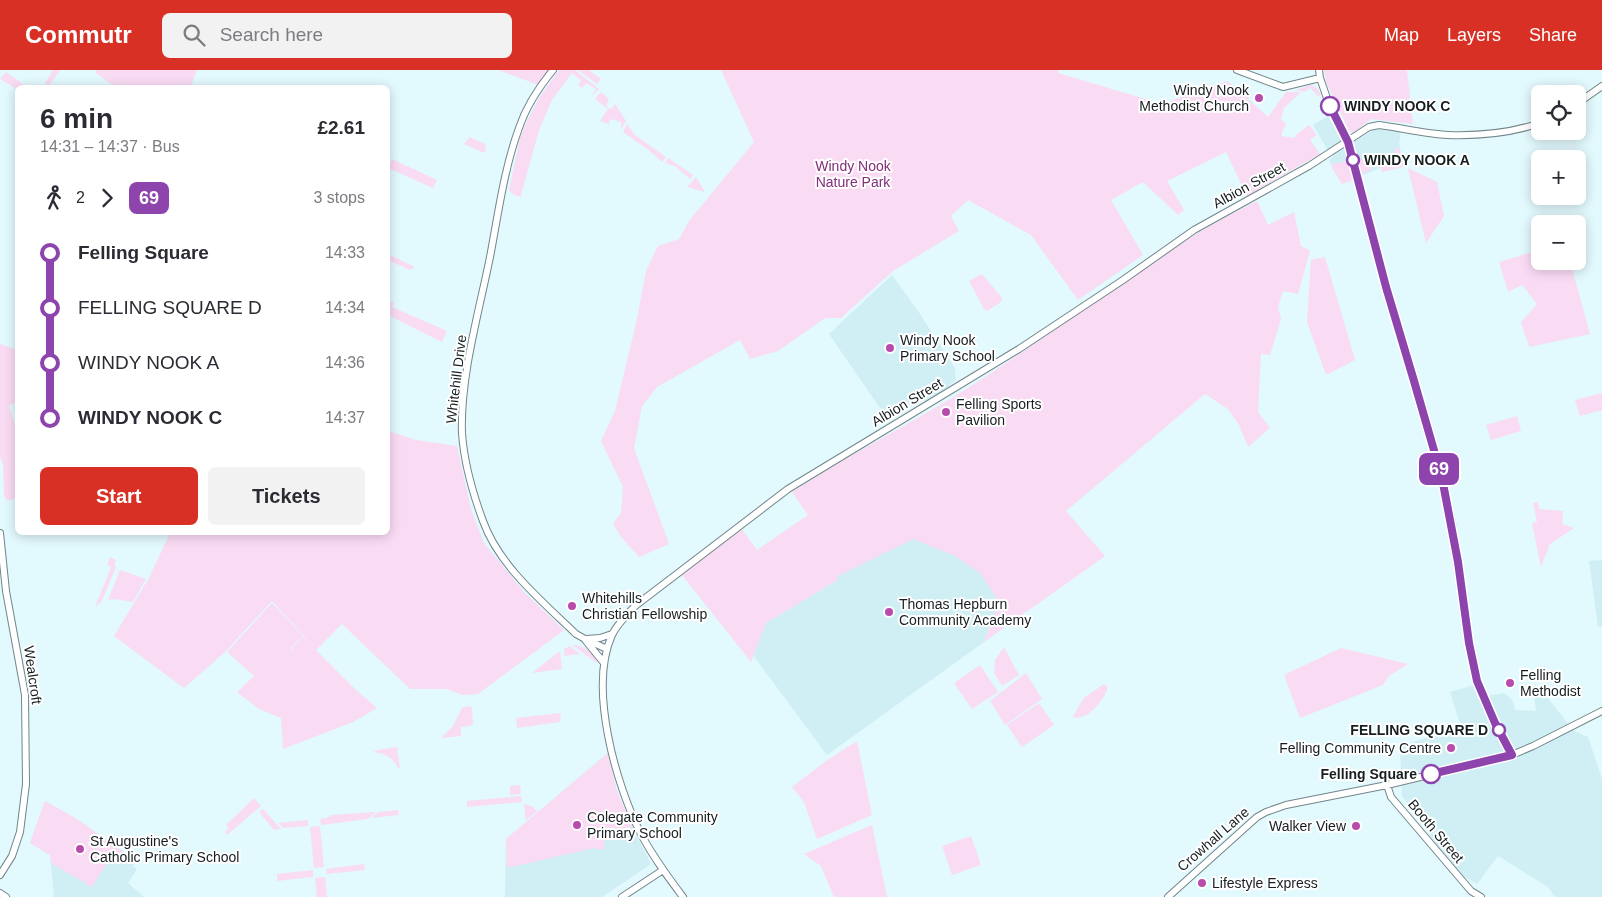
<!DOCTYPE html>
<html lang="en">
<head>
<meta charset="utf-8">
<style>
	:root { --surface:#fff; --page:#f2f2f3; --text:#2b2b33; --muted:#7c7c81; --accent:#d93025 }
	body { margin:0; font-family:Arial,sans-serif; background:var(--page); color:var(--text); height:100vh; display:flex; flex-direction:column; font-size:19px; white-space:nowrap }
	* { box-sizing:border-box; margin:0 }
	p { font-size:16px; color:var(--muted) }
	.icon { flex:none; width:28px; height:28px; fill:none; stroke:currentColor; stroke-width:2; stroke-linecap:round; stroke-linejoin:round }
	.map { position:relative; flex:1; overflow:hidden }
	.side { position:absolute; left:15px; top:15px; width:375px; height:450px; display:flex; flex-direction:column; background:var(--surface); border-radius:8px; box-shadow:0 2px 12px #0003 }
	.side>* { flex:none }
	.badge { padding:0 10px; border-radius:8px; font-size:18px; line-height:32px }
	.buttons { position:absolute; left:1531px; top:15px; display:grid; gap:10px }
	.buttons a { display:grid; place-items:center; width:55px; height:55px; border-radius:8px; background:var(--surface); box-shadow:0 2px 12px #0003; font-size:25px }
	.map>.badge { position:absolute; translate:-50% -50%; box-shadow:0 0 0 2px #fff }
	.legs { display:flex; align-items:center; gap:8px; height:55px; padding:0 25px; font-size:16px }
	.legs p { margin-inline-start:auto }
	.headline { display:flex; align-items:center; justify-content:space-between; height:85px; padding:0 25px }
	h1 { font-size:28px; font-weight:600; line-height:38px }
	.cta { display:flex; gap:10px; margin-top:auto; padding:10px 25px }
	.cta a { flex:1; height:58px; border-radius:8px; background:var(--accent); color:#fff; font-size:20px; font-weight:600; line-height:58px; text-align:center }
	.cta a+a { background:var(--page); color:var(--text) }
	ul { padding:0 25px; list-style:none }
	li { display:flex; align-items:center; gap:18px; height:55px; font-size:19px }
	li i { display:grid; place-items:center; width:8px; height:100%; margin:0 6px; background:currentColor }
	li i::after { content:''; width:12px; height:12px; margin:-6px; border:4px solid; border-radius:50%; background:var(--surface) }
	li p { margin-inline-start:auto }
	li:first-child i { background:linear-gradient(#0000 50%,currentColor 0) }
	li:last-child i { background:linear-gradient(currentColor 50%,#0000 0) }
	header { display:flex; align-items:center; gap:30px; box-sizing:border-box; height:70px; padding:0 25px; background:var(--accent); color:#fff }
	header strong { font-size:24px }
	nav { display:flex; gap:28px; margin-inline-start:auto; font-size:18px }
	.search { width:350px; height:45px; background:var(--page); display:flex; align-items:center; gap:12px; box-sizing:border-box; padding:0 18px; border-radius:8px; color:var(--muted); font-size:19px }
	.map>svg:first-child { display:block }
	.built { fill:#cfeff5 }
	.green { fill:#fadbf4 }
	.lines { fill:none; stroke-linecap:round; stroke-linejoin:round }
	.minor-casing { stroke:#72868a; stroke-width:8 }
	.minor { stroke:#fff; stroke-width:6 }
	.line-1-casing { stroke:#fff; stroke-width:11 }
	.line-1 { stroke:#8e44ad; stroke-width:8 }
	.poi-dot { fill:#b84cac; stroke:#fff; stroke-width:2 }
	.stop-1-dot { fill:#fff; stroke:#8e44ad; stroke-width:2.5 }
	.labels { text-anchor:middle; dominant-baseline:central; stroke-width:4; stroke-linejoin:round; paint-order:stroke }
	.poi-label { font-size:14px; fill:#161e20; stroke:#fff; text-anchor:start }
	.stop-label { font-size:14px; font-weight:bold; fill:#161e20; stroke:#fff; text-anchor:start }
	.park-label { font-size:14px; fill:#812f78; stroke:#fff }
	.street-label { font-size:14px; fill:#161e20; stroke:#fff }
</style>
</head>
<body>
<header>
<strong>Commutr</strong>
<div class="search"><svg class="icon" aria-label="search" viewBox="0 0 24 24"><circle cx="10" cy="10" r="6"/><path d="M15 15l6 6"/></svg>Search here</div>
<nav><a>Map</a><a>Layers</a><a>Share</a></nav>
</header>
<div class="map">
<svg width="1602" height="827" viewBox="0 0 1602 827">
	<rect width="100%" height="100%" fill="#e2f9fd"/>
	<path class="built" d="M1328,46L1336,60L1340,61L1344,68L1343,71L1341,72L1344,77L1377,58L1401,61L1399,73L1402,89L1358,107L1355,89L1331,95L1329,90L1334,86L1327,79L1313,55Z
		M892,205L918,241L955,298L956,310L940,323L926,330L882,341L829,264Z
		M949,450L999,532L984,572L827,685L753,585L766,553L836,511L838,506Z
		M1602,490V557H1598L1589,491Z
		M1474,615L1487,626L1504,623L1513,631L1515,640L1536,641L1534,625L1542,621L1574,661L1588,667L1602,709V827H1555L1548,817L1498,786L1477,814L1455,801L1402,726L1400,676L1461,657L1450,622Z
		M608,683L616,718L623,738L651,794L602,827H505L506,769Z
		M45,731L80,751L136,791L133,796L137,799L128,813L144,827H54L50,785L30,773Z"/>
	<path class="green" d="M53,0H60L49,16L45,13Z
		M97,0H197L190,18L115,17L96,3Z
		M498,0H550L539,15Z
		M559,0H575L599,19L591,27L596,19L586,13L582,18L578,15L581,10L572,3L552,30L539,60L521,125L520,127L514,125L509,120L520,68L527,51L539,28Z
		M578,0H589L601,9L597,14Z
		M721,0H1058V3L1162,34L1227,11L1239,20L1251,26L1248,29L1268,47L1286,22H1301L1284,38L1281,49L1286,55L1282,61V66L1294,68L1297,64L1309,55L1317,65L1310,70L1320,84L1247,126L1226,82L1167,111L1184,140L1178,145L1143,112L1111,130L1143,185L1078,230L1031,165L968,130L951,146L959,161L893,201L841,248H825L778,281L750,289L740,270L657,317L642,336L634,378L669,474L639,487L622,468L613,454L621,443L623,417L601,371L615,341L637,249L646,201L658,176L679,169L689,151L754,72Z
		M1324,0H1407L1413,54L1371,49L1353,63L1349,61L1326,12Z
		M6,2L27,17L18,18L17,19L0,9Z
		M1310,15L1317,18L1321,25L1319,27L1310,18L1305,22L1296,20Z
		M601,22L609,29L606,35L608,38L611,39L615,34L626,51L621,59V52L610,49L609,54L600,51L608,39L595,29Z
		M627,54L635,65L666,87L662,92L650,81L623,62Z
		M470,67L485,74L486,80L484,83L464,74Z
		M1394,78H1397L1399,80L1402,88H1405L1407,96L1382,102L1380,97L1378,98L1376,93L1396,86Z
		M1366,87L1371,100L1363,103L1359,101L1357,89L1359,88L1361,90Z
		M668,88L693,105L690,109L675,96L665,93Z
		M392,89L437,110L433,118L388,98Z
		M1349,91L1352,108L1351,111L1342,114L1332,98V94Z
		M1408,98L1437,112L1444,146L1426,173Z
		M696,107L705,122L687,117Z
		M1257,131L1268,155L1294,142L1301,176L1310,181L1298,224L1283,221L1278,237L1281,249L1270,285L1261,284L1258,342L1270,358L1248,377L1239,355L1228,339L1205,324L1066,441L1105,486L984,572L999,532L980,503L955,486L913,469L838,506L836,511L766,553L751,592L682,505L741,458L757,480L808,445L792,422C851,383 915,352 974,314C1069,254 1156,180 1257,131Z
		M1540,180V191H1570L1590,264L1529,277L1521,252L1537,234L1522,215L1508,222L1499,192Z
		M388,184L415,197L410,200L388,190Z
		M1325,187L1355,290L1326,305L1307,252L1311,190Z
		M982,204L1002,228L1001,232L987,241L984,239L969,211Z
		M388,230L394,233L392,237L447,261L442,272L388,245Z
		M0,274L17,280V332L9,336L17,361V426L12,430H7L4,426L3,395L0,386Z
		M1602,323V340L1580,346L1575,330Z
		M1517,346L1521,361L1491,370L1486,355Z
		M388,361L416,370L457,376L471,439L484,473L524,522L564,560L478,624L462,625L447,619H410L342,554L316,580L356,620L377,638L353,652L283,679L281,648L259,639L237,622L254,606L227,582L272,533L303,566L290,579L296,584L291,579L303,567L308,571L272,531L224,583L184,618L114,566L149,508L170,463L388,462Z
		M1538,432L1539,439L1563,441L1562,454L1574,458L1550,474L1541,497L1532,453L1537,452L1533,433Z
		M110,487L116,490L114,496L116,497L102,531L95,537L111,497L107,495Z
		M120,500L146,509L133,532L115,529L108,530Z
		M571,574C584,576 594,581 598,594Z
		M570,576L580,584L564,586V579Z
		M1004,577L1019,605L1002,616L994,603L995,590Z
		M1341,578L1408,594L1389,606L1383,615L1300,648L1284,605Z
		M560,581L562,599L532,603Z
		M980,595L998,622L972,639L954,613Z
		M1026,603L1042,629L1005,655L990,631Z
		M1104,614L1107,616V620C1101,633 1091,647 1075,648L1073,646L1084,628Z
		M1039,633L1054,655L1022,677L1007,655Z
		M467,636L472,637L473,655L461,657V666L441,668L453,656L462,638Z
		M561,643L560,652L517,658L516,648Z
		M857,671L872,745L817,769L804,732L792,717L826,691Z
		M397,677L400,698H398C394,688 384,683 373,682L378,680Z
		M608,683L616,719L632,756L625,759V769L604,770V780L594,778L507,798L506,769Z
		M520,715L521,724L510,725V716Z
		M521,726L522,732L467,737V731Z
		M254,728L261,736L227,765L225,762L229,758L226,755Z
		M45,731L80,751L129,786L126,790L116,784L112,785L92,817L51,793L50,785L30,773Z
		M524,734L534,737L535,740L538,741L526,750Z
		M263,739L281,759L274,760L259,742Z
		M398,740L399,745L371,748L379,742Z
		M376,742L368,749L321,755L320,749L327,748L331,745Z
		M308,750V756L283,758L278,753Z
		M872,755L887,827H834L821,796L804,784Z
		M320,756L324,797L314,798L310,757Z
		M971,766L981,795L952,805L942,776Z
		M364,794L365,800L327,804L326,799Z
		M313,800V807L277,811V804Z
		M325,807L327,827H317L315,808Z"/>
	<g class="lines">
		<defs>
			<path id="minor" d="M553,0C539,17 526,37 519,58C504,99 498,145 490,187C479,242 460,307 462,363C464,392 473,424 483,451C499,496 543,532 576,564L585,569L607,579
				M1237,0L1283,17L1320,8
				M1319,0L1320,8L1329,34L1348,72L1386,217L1415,311L1442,408L1452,453L1469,573L1477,611L1496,654L1512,685
				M1578,33L1602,16
				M0,463L6,521L25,625L26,714L20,762L12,786L0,805
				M586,569L600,568L612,564
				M586,571L604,593
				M1387,715L1391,727L1471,821L1481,827
				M0,823L6,827
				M622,827L663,800
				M683,827C668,807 653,787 641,764C616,715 588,618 612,565C617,554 627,545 635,536L788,419L1019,279L1123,210L1194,160L1309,96L1369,57L1379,55C1402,58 1426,64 1448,65C1479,66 1511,63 1540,53
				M1168,827L1257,747L1266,742L1286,735L1387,715L1512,685L1533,676L1602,641"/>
		</defs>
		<use href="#minor" class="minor-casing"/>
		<use href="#minor" class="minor"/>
	</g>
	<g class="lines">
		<defs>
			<path id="line-1" d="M1330,36L1348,72L1386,217L1414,311L1442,408L1458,492L1469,573L1477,611L1495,653L1512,685L1431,704"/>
		</defs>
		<use href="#line-1" class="line-1-casing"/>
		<use href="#line-1" class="line-1"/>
	</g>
	<g class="poi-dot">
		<circle cx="1259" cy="28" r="5"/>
		<circle cx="890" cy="278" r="5"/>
		<circle cx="946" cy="342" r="5"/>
		<circle cx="572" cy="536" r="5"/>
		<circle cx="889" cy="542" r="5"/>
		<circle cx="1510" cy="613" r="5"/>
		<circle cx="1451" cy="678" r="5"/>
		<circle cx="577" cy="755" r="5"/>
		<circle cx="1356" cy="756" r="5"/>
		<circle cx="80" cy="779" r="5"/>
		<circle cx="1202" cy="813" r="5"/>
	</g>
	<g class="stop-1-dot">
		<circle cx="1330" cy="36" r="9"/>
		<circle cx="1353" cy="90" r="6"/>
		<circle cx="1499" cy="660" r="6"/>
		<circle cx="1431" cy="704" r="9"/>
	</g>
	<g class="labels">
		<g class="poi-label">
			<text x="1249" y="20" text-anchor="end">Windy Nook<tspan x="1249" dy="16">Methodist Church</tspan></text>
			<text x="900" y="270">Windy Nook<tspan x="900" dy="16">Primary School</tspan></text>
			<text x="956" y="334">Felling Sports<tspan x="956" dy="16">Pavilion</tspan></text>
			<text x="582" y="528">Whitehills<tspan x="582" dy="16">Christian Fellowship</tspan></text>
			<text x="899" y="534">Thomas Hepburn<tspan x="899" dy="16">Community Academy</tspan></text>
			<text x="1520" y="605">Felling<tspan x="1520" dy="16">Methodist</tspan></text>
			<text x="1441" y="678" text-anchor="end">Felling Community Centre</text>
			<text x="587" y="747">Colegate Community<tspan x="587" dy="16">Primary School</tspan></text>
			<text x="1346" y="756" text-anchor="end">Walker View</text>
			<text x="90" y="771">St Augustine's<tspan x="90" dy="16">Catholic Primary School</tspan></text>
			<text x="1212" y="813">Lifestyle Express</text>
		</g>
		<g class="stop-label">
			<text x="1344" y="36">WINDY NOOK C</text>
			<text x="1364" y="90">WINDY NOOK A</text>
			<text x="1488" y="660" text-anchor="end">FELLING SQUARE D</text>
			<text x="1417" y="704" text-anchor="end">Felling Square</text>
		</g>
		<g class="park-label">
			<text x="853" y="96">Windy Nook<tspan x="853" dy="16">Nature Park</tspan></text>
		</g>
		<g class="street-label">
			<text transform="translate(1249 115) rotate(-29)">Albion Street</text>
			<text transform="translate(456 309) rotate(-83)">Whitehill Drive</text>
			<text transform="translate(907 332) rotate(-31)">Albion Street</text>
			<text transform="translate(33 605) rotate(82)">Wealcroft</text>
			<text transform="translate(1436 761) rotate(50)">Booth Street</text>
			<text transform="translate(1213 769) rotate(-41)">Crowhall Lane</text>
		</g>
	</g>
</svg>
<div class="buttons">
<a><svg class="icon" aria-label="locate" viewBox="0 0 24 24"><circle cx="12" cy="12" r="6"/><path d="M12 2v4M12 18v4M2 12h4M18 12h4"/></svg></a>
<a>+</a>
<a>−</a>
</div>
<b class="badge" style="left:1439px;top:399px;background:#8e44ad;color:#fff">69</b>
<section class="side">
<div class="headline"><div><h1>6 min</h1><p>14:31 – 14:37 · Bus</p></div><b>£2.61</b></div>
<div class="legs"><svg class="icon" aria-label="walk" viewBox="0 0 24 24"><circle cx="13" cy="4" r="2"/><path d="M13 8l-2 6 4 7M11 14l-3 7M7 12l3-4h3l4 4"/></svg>2<svg class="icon" aria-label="forward" viewBox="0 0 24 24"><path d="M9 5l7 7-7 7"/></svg><b class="badge" style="background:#8e44ad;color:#fff">69</b><p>3 stops</p></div>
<ul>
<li><i style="color:#8e44ad"></i><b>Felling Square</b><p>14:33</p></li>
<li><i style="color:#8e44ad"></i><span>FELLING SQUARE D</span><p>14:34</p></li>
<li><i style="color:#8e44ad"></i><span>WINDY NOOK A</span><p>14:36</p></li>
<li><i style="color:#8e44ad"></i><b>WINDY NOOK C</b><p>14:37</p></li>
</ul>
<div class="cta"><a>Start</a><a>Tickets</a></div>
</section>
</div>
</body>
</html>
